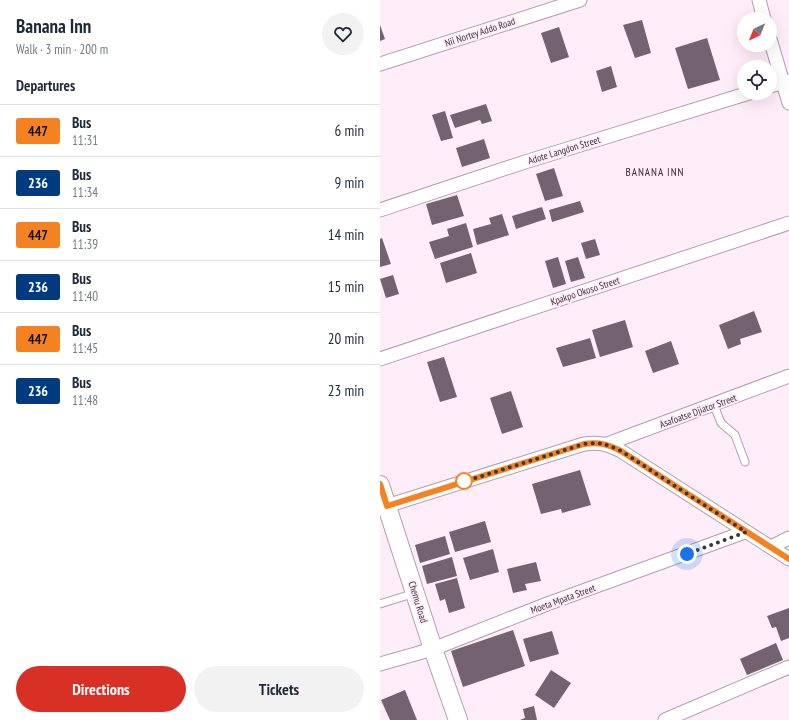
<!DOCTYPE html>
<html lang="en">
<head>
<meta charset="utf-8">
<style>
	:root { --surface:#fff; --page:#f2f2f3; --text:#1f2937; --muted:#747a83; --line:#e0e1e3; --accent:#d93025 }
	body { margin:0; font-family:"PT Sans Narrow",sans-serif; background:var(--page); color:var(--text); height:100vh; display:flex; flex-direction:column; font-size:15px; white-space:nowrap }
	* { box-sizing:border-box; margin:0 }
	p { font-size:13px; color:var(--muted) }
	.icon { flex:none; width:22px; height:22px; fill:none; stroke:currentColor; stroke-width:2; stroke-linecap:round; stroke-linejoin:round }
	.map { position:relative; flex:1; overflow:hidden }
	.drawer { display:flex; flex-direction:column; background:var(--surface); width:380px }
	.drawer>* { flex:none }
	.badge { padding:0 8px; border-radius:3px; font-size:14px; line-height:26px }
	.needle { width:26px; rotate:223deg }
	.controls { position:absolute; left:357px; top:12px; display:grid; gap:8px }
	.controls a { display:grid; place-items:center; width:40px; height:40px; border-radius:50%; background:var(--surface); box-shadow:0 4px 16px #0002; font-size:20px }
	.you { position:absolute; width:20px; height:20px; margin:-10px; border:3px solid #fff; border-radius:50%; background:#1a73e8; box-shadow:0 0 0 6px #1a73e833 }
	.map>.badge { position:absolute; translate:-50% -50%; box-shadow:0 0 0 2px #fff }
	h2 { padding:0 16px; font-size:15px; line-height:36px }
	.round { display:grid; place-items:center; flex:none; width:42px; height:42px; border-radius:21px; background:var(--page) }
	.summary { display:flex; align-items:center; justify-content:space-between; height:68px; padding:0 16px }
	h1 { font-size:19px; font-weight:700; line-height:30px }
	.button { display:flex; gap:8px; margin-top:auto; padding:8px 16px }
	.button a { flex:1; height:46px; border-radius:24px; background:var(--accent); color:#fff; font-size:16px; font-weight:700; line-height:46px; text-align:center }
	.button a+a { background:var(--page); color:var(--text) }
	ul { padding:0; list-style:none }
	li { display:flex; align-items:center; gap:12px; height:52px; padding:0 16px; border-top:1px solid var(--line) }
	li div { flex:1 }
	li b { display:block; font-size:15px }
	li em { font-style:normal }
	li .badge { min-width:44px; font-weight:700; text-align:center }
	main { display:flex; flex:1; min-height:0 }
	.map>svg:first-child { display:block }
	.building { fill:#756270 }
	.lines { fill:none; stroke-linecap:round; stroke-linejoin:round }
	.lane-casing { stroke:#b39ead; stroke-width:9 }
	.street-casing { stroke:#b39ead; stroke-width:15 }
	.secondary-casing { stroke:#b39ead; stroke-width:20 }
	.lane { stroke:#fff; stroke-width:7 }
	.street { stroke:#fff; stroke-width:13 }
	.secondary { stroke:#fff; stroke-width:18 }
	.line-casing { stroke:#fff; stroke-width:9 }
	.line { stroke:#f58220; stroke-width:6 }
	.walk { stroke:#3c343a; stroke-width:4; stroke-dasharray:0 7.2 }
	.stop-dot { fill:#fff; stroke:#f58220; stroke-width:2 }
	.labels { text-anchor:middle; dominant-baseline:central; stroke-width:4; stroke-linejoin:round; paint-order:stroke }
	.street-label { font-size:10px; fill:#3c343a; stroke:#ffedfa }
	.neighbourhood-label { font-size:11px; letter-spacing:1px; fill:#3b2b37; stroke:#ffedfa }
</style>
</head>
<body>
<main>
<section class="drawer">
<div class="summary"><div><h1>Banana Inn</h1><p>Walk · 3 min · 200 m</p></div><a class="round"><svg class="icon" aria-label="heart" viewBox="0 0 24 24"><path d="M12 20l-8-8c-3-5 5-10 8-4 3-6 11-1 8 4z"/></svg></a></div>
<h2>Departures</h2>
<ul>
<li><span class="badge" style="background:#f58220;color:#111">447</span><div><b>Bus</b><p>11:31</p></div><em>6 min</em></li>
<li><span class="badge" style="background:#003b80;color:#fff">236</span><div><b>Bus</b><p>11:34</p></div><em>9 min</em></li>
<li><span class="badge" style="background:#f58220;color:#111">447</span><div><b>Bus</b><p>11:39</p></div><em>14 min</em></li>
<li><span class="badge" style="background:#003b80;color:#fff">236</span><div><b>Bus</b><p>11:40</p></div><em>15 min</em></li>
<li><span class="badge" style="background:#f58220;color:#111">447</span><div><b>Bus</b><p>11:45</p></div><em>20 min</em></li>
<li><span class="badge" style="background:#003b80;color:#fff">236</span><div><b>Bus</b><p>11:48</p></div><em>23 min</em></li>
</ul>
<div class="button"><a>Directions</a><a>Tickets</a></div>
</section>
<div class="map">
<svg width="409" height="720" viewBox="0 0 409 720">
	<rect width="100%" height="100%" fill="#ffedfa"/>
	<path class="building" d="M262,20L271,53L255,58L243,25Z
		M0,25L5,39L0,41Z
		M179,27L189,57L171,63L161,33Z
		M327,38L340,80L308,89L295,48Z
		M231,66L237,87L222,92L216,71Z
		M106,104L112,121L102,124L100,120L75,128L70,115Z
		M65,111L73,138L61,141L52,115Z
		M104,139L110,158L82,167L76,148Z
		M174,168L183,196L165,201L156,174Z
		M77,195L84,216L52,225L46,204Z
		M200,201L204,212L172,222L169,210Z
		M162,207L166,219L136,229L132,216Z
		M122,214L129,235L97,245L93,229L111,224L109,218Z
		M86,223L93,247L55,259L49,242L69,236L67,229Z
		M2,238L11,264L0,267V239Z
		M215,239L220,255L206,259L201,243Z
		M91,253L97,273L66,283L60,263Z
		M178,257L186,284L173,288L165,261Z
		M198,257L205,278L191,282L185,261Z
		M13,275L19,294L6,298L0,279Z
		M374,311L382,332L360,339L361,344L348,349L339,325Z
		M245,320L253,347L220,357L212,330Z
		M210,338L216,358L183,367L176,348Z
		M291,341L299,364L273,373L265,351Z
		M64,357L77,397L60,402L47,362Z
		M131,391L143,427L122,434L110,398Z
		M200,470L211,505L182,513L181,509L161,514L152,484Z
		M105,521L111,542L75,552L69,532Z
		M65,536L70,554L40,563L35,545Z
		M113,549L119,572L90,580L83,558Z
		M72,557L77,576L47,584L42,566Z
		M156,562L161,581L145,584L147,590L133,593L127,569Z
		M77,578L85,608L69,613L65,599L60,601L55,584Z
		M409,608V638L401,641L396,627L392,628L387,616Z
		M133,630L145,666L83,687L71,651Z
		M172,631L179,654L150,662L143,639Z
		M396,643L403,660L367,675L360,659Z
		M171,670L191,683L174,708L155,695Z
		M25,690L37,720H10L1,700Z
		M154,706L157,720H140L145,718L143,709Z"/>
	<g class="lines">
		<defs>
			<path id="lane" d="M334,405L341,423L355,435L365,462
				M0,604L35,593"/>
			<path id="street" d="M379,0L384,19
				M390,39L409,103
				M0,64L200,0
				M390,86L409,81
				M0,210L145,162L369,93
				M0,359L409,223
				M227,444L409,376
				M0,508L204,444C220,442 227,444 241,451L409,559
				M391,547L409,538
				M0,664L53,649L167,604L365,532
				M285,720L409,667"/>
			<path id="secondary" d="M0,485L53,649L78,720"/>
		</defs>
		<use href="#lane" class="lane-casing"/>
		<use href="#street" class="street-casing"/>
		<use href="#secondary" class="secondary-casing"/>
		<use href="#lane" class="lane"/>
		<use href="#street" class="street"/>
		<use href="#secondary" class="secondary"/>
	</g>
	<g class="lines">
		<defs>
			<path id="line" d="M0,484L7,506L204,444C220,442 227,444 241,451L409,559"/>
		</defs>
		<use href="#line" class="line-casing"/>
		<use href="#line" class="line"/>
		<path class="walk" d="M84,481L83,482L204,444C220,442 227,444 241,451L366,532L307,554"/>
	</g>
	<circle class="stop-dot" cx="84" cy="481" r="8"/>
	<g class="labels">
		<g class="street-label">
			<text transform="translate(100 32) rotate(-18)">Nii Nortey Addo Road</text>
			<text transform="translate(184 150) rotate(-17)">Adote Langdon Street</text>
			<text transform="translate(205 291) rotate(-18)">Kpakpo Okoso Street</text>
			<text transform="translate(318 411) rotate(-20)">Asafoatse Djiator Street</text>
			<text transform="translate(183 599) rotate(-20)">Moeta Mpata Street</text>
			<text transform="translate(38 602) rotate(73)">Chemu Road</text>
		</g>
		<g class="neighbourhood-label">
			<text x="275" y="172">BANANA INN</text>
		</g>
	</g>
</svg>
<div class="controls">
<a><svg class="needle" viewBox="-14 -14 28 28"><path d="M0-13l5 13h-10z" fill="#e53935"/><path d="M0 13l5-13h-10z" fill="#747a83"/></svg></a>
<a><svg class="icon" aria-label="locate" viewBox="0 0 24 24"><circle cx="12" cy="12" r="6"/><path d="M12 2v4M12 18v4M2 12h4M18 12h4"/></svg></a>
</div>
<div class="you" style="left:307px;top:554px"></div>
</div>
</main>
</body>
</html>
